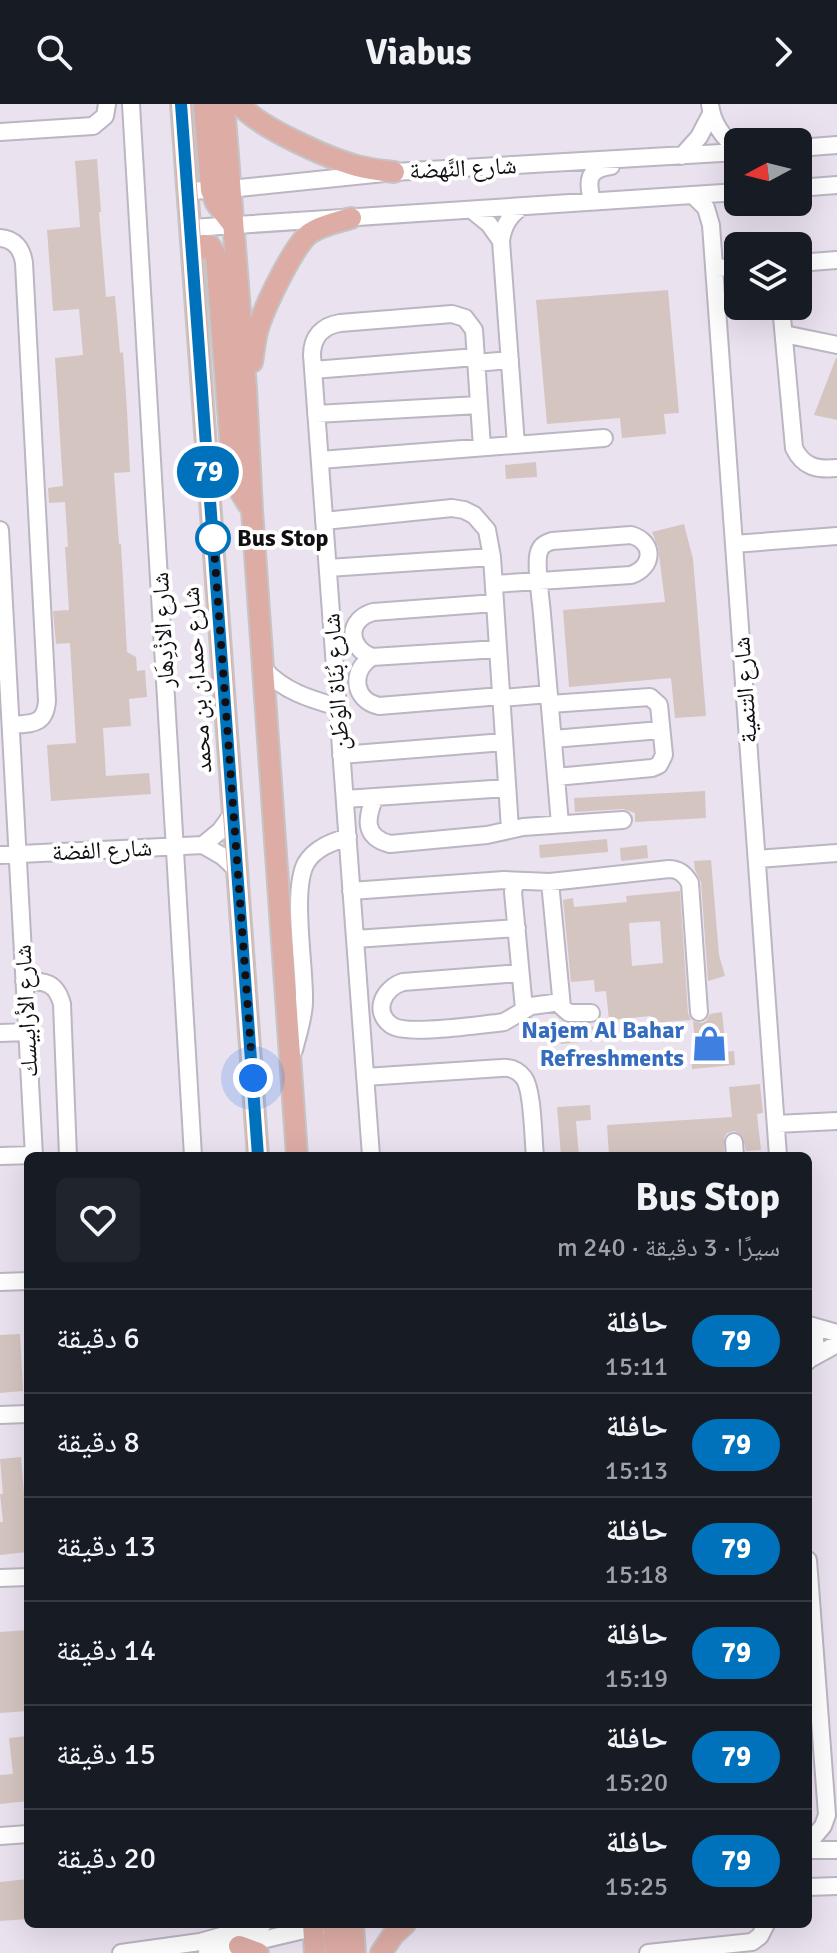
<!DOCTYPE html>
<html lang="ar">
<head>
<meta charset="utf-8">
<style>
	:root { --surface:#171b24; --page:#20242c; --text:#f1f3f6; --muted:#9ea1a6; --line:#363941 }
	body { margin:0; font-family:Signika,"Noto Naskh Arabic",sans-serif; background:var(--page); color:var(--text); direction:rtl; height:100vh; display:flex; flex-direction:column; font-size:30px; white-space:nowrap }
	* { box-sizing:border-box; margin:0 }
	p { font-size:26px; color:var(--muted) }
	.icon { flex:none; width:44px; height:44px; fill:none; stroke:currentColor; stroke-width:2; stroke-linecap:round; stroke-linejoin:round }
	.map { position:relative; flex:1; overflow:hidden; direction:ltr }
	.sheet { position:absolute; left:24px; top:1048px; width:788px; height:776px; display:flex; flex-direction:column; background:var(--surface); border-radius:12px; box-shadow:0 8px 32px #0002; direction:rtl }
	.sheet>* { flex:none }
	.badge { padding:0 16px; border-radius:26px; font-size:28px; line-height:52px }
	.needle { width:52px; rotate:263deg }
	.controls { position:absolute; left:724px; top:24px; display:grid; gap:16px }
	.controls a { display:grid; place-items:center; width:88px; height:88px; border-radius:12px; background:var(--surface); box-shadow:0 8px 32px #0002; font-size:40px }
	.you { position:absolute; width:40px; height:40px; margin:-20px; border:6px solid #fff; border-radius:50%; background:#1a73e8; box-shadow:0 0 0 12px #1a73e833 }
	.map>.badge { position:absolute; translate:-50% -50%; box-shadow:0 0 0 4px #fff }
	.round { display:grid; place-items:center; flex:none; width:84px; height:84px; border-radius:12px; background:var(--page) }
	.summary { display:flex; align-items:center; justify-content:space-between; height:136px; padding:0 32px }
	h1 { font-size:38px; font-weight:800; line-height:60px }
	ul { padding:0; list-style:none }
	li { display:flex; align-items:center; gap:24px; height:104px; padding:0 32px; border-top:2px solid var(--line) }
	li div { flex:1 }
	li b { display:block; font-size:30px }
	li em { font-style:normal }
	li .badge { min-width:88px; font-weight:700; text-align:center }
	header { display:flex; justify-content:space-between; align-items:center; height:104px; padding:0 32px; background:var(--surface); font-size:36px; font-weight:800 }
	.map>svg:first-child { display:block }
	.building { fill:#d5c5c1; fill-rule:evenodd }
	.lines { fill:none; stroke-linecap:round; stroke-linejoin:round }
	.minor-casing { stroke:#bcb5c2; stroke-width:20 }
	.major-casing { stroke:#c6c5c6; stroke-width:24 }
	.minor { stroke:#fff; stroke-width:16 }
	.major { stroke:#ddaca5; stroke-width:20 }
	.line-casing { stroke:#fff; stroke-width:18 }
	.line { stroke:#0072bc; stroke-width:12 }
	.walk { stroke:#120f13; stroke-width:8; stroke-dasharray:0 14.4 }
	.stop-dot { fill:#fff; stroke:#0072bc; stroke-width:4 }
	.labels { text-anchor:middle; dominant-baseline:central; stroke-width:8; stroke-linejoin:round; paint-order:stroke }
	.street-label { font-size:24px; fill:#120f13; stroke:#fff }
	.stop-label { font-size:24px; font-weight:bold; fill:#120f13; stroke:#fff; text-anchor:start }
	.shop-label { font-size:24px; font-weight:bold; fill:#366cbe; stroke:#fff; text-anchor:end }
</style>
</head>
<body>
<header><svg class="icon" aria-label="forward" viewBox="0 0 24 24"><path d="M9 5l7 7-7 7"/></svg>Viabus<svg class="icon" aria-label="search" viewBox="0 0 24 24"><circle cx="10" cy="10" r="6"/><path d="M15 15l6 6"/></svg></header>
<div class="map">
<svg width="837" height="1849" viewBox="0 0 837 1849">
	<rect width="100%" height="100%" fill="#eae2ef"/>
	<path class="building" d="M97,55L101,108H99L106,193L115,192L120,249L123,248L127,306L130,368L114,369L119,440H121L127,548L136,553L137,567L145,566L147,593L129,595L131,622L103,624L106,672L149,669L151,690L51,697L47,641L76,639L70,539L56,540L53,507L69,506L65,443H68L65,398L49,399L48,384L63,382L55,254L83,251L79,205L53,207L47,126L80,123L75,57Z
		M668,186L679,309L664,310L666,330L622,334L620,314L547,320L536,196Z
		M836,254H837V316L814,311Z
		M536,358L537,373L506,375L505,361Z
		M684,420L693,455L706,612L675,614L671,574L569,583L563,506L665,498L658,443L652,428Z
		M705,687L706,714L635,718V709L623,705L575,708L574,694Z
		M607,735L608,748L540,754L539,741Z
		M647,741L648,754L621,757L620,744Z
		M711,756L719,851L725,872L708,877L701,778L695,766L694,757Z
		M680,787L688,909L691,916L651,919V912L609,916L606,887L595,888L594,876L571,878L563,796L573,794L574,803L627,798L626,792ZM660,817L663,859L632,862L629,819Z
		M722,908L726,948L734,947L735,961L692,965L691,948L696,947L693,917L701,919L706,917L710,910Z
		M599,922L601,936L561,940L560,926Z
		M760,980L763,1009L757,1010L761,1046L746,1047L743,1033L739,1029L734,1027L727,1029L724,1034V1052H609L607,1021L732,1013L729,983Z
		M590,1001L591,1016L576,1017L579,1052H561L557,1003Z
		M20,1230L23,1287L0,1289V1231Z
		M21,1353L24,1388H28V1413L25,1414L28,1448L0,1451V1418H3L0,1390H3L0,1355Z
		M28,1526V1607L0,1609V1528Z
		M28,1632V1697L0,1700V1671L13,1670L9,1634Z
		M28,1775V1815L0,1817V1778Z"/>
	<g class="lines">
		<defs>
			<path id="minor" d="M131,0L193,1052
				M710,0C712,18 723,34 738,45
				M0,28L93,22L105,12L107,0
				M798,44L837,41
				M682,52L699,33L711,10
				M798,84L837,81
				M188,87L230,85L394,68L738,48
				M694,92L706,104L711,121L778,1052
				M592,97C587,77 587,65 611,62
				M473,107L489,120L501,137
				M191,124L738,88
				M0,134C15,135 22,145 24,159L47,597C45,622 31,619 11,621
				M798,159L837,156
				M715,164L738,163
				M781,202L794,344C803,363 817,366 837,364
				M784,230L837,241
				M476,259L510,256
				M313,266L476,253
				M316,310L479,301
				M516,341L501,137C503,122 509,112 521,103
				M320,356L604,334
				M324,417L452,404L464,406L474,411L487,426L492,453L510,725
				M0,426L34,1052
				M734,440L837,432
				M328,464L492,453
				M494,480C540,477 585,474 631,471C654,463 655,438 631,431L552,437C546,439 541,441 539,448C535,459 541,496 542,510C548,580 554,650 560,720
				M495,499L373,508C347,516 347,543 372,553L498,545
				M372,553C350,567 353,596 379,602L501,592
				M264,565C283,587 310,595 338,603
				M501,594L549,590
				M550,600L650,593L659,601L664,651L659,661L652,664L556,673
				M553,635L661,626
				M341,651L504,638
				M375,693C366,714 363,733 390,740L487,731L523,723L623,716
				M345,695L507,684
				M203,741L220,727L233,709
				M0,751L203,741L222,752L238,767
				M757,755L837,749
				M516,777L513,788L524,905
				M550,778L562,903L569,909H591
				M351,787L504,776L550,778L669,765C679,765 685,770 690,779L699,908
				M355,835L517,824
				M520,869L403,878C384,884 372,907 391,921C405,932 476,921 497,919L504,918L531,902L561,898
				M24,877C45,877 56,878 62,900L68,1052
				M0,929L27,928
				M294,946C298,930 304,913 304,897C305,863 291,786 306,759C315,744 332,738 348,733
				M365,973L501,964C510,963 518,966 524,974C533,986 533,1035 535,1052
				M776,1020L837,1017
				M734,1038L735,1052
				M0,1052L34,1051
				M371,1052L312,251C312,233 322,222 340,219L452,210L465,214L474,226L482,343
				M0,1178L28,1177
				M808,1221C818,1233 817,1245 808,1257
				M809,1221L837,1229
				M810,1255L837,1240
				M0,1311L28,1310
				M808,1456L827,1711L823,1722L808,1740
				M0,1474L28,1473
				M0,1732L28,1730
				M808,1746H837
				M808,1783L837,1782
				M121,1849L200,1838L263,1820
				M207,1849L325,1821
				M648,1849L752,1838L760,1832L766,1820"/>
			<path id="major" d="M181,0L258,1052
				M204,0L211,86L216,99L233,121
				M224,0L246,285L252,406L297,1052
				M240,0C255,22 330,55 357,62C369,65 382,67 394,68
				M193,151L203,141L210,142L216,152L232,356L240,387L248,400
				M252,258C254,246 255,233 259,221C266,200 294,141 310,129C322,121 338,118 351,114
				M313,1820L315,1849
				M333,1820L336,1849
				M353,1820L355,1849
				M239,1842L258,1849
				M381,1849L393,1831L405,1820"/>
		</defs>
		<use href="#minor" class="minor-casing"/>
		<use href="#major" class="major-casing"/>
		<use href="#minor" class="minor"/>
		<use href="#major" class="major"/>
	</g>
	<g class="lines">
		<defs>
			<path id="line" d="M181,0L258,1052"/>
		</defs>
		<use href="#line" class="line-casing"/>
		<use href="#line" class="line"/>
		<path class="walk" d="M213,434V430L253,974"/>
	</g>
	<defs>
		<symbol id="shop-bare" viewBox="-9 -9 18 18"><path d="M-5-2.5h2.3a2.7 3.5 0 0 1 5.4 0H5L5.5 6h-11ZM-1.5-2.5h3a1.5 2.3 0 0 0-3 0Z" fill="#3f7fe0" stroke="#fff" stroke-width="2.5" paint-order="stroke"/></symbol>
	</defs>
	<g fill-rule="evenodd">
		<use href="#shop-bare" x="684" y="914" width="51" height="51"/>
	</g>
	<circle class="stop-dot" cx="213" cy="434" r="16"/>
	<g class="labels">
		<g class="street-label">
			<text transform="translate(463 64) rotate(-3)">شارع النَّهضة</text>
			<text transform="translate(163 526) rotate(-93)">شارع الازْدِهَار</text>
			<text transform="translate(197 576) rotate(-94)">شارع حمدان بن محمد</text>
			<text transform="translate(336 578) rotate(-94)">شارع بُنَاة الوَطَن</text>
			<text transform="translate(745 586) rotate(-94)">شارع التنمية</text>
			<text transform="translate(102 746) rotate(-3)">شارع الفضة</text>
			<text transform="translate(26 907) rotate(-93)">شارع الأرابيسك</text>
		</g>
		<g class="stop-label">
			<text x="237" y="434">Bus Stop</text>
		</g>
		<g class="shop-label">
			<text x="684" y="926">Najem Al Bahar<tspan x="684" dy="28">Refreshments</tspan></text>
		</g>
	</g>
</svg>
<div class="controls">
<a><svg class="needle" viewBox="-14 -14 28 28"><path d="M0-13l5 13h-10z" fill="#e53935"/><path d="M0 13l5-13h-10z" fill="#9ea1a6"/></svg></a>
<a><svg class="icon" aria-label="layers" viewBox="0 0 24 24"><path d="M12 4l9 5-9 5-9-5zM3 14l9 5 9-5"/></svg></a>
</div>
<div class="you" style="left:253px;top:974px"></div>
<b class="badge" style="left:208px;top:368px;background:#0072bc;color:#fff">79</b>
<section class="sheet">
<div class="summary"><div><h1>Bus Stop</h1><p>سيرًا · 3 دقيقة · 240 m</p></div><a class="round"><svg class="icon" aria-label="heart" viewBox="0 0 24 24"><path d="M12 20l-8-8c-3-5 5-10 8-4 3-6 11-1 8 4z"/></svg></a></div>
<ul>
<li><span class="badge" style="background:#0072bc;color:#fff">79</span><div><b>حافلة</b><p>15:11</p></div><em>6 دقيقة</em></li>
<li><span class="badge" style="background:#0072bc;color:#fff">79</span><div><b>حافلة</b><p>15:13</p></div><em>8 دقيقة</em></li>
<li><span class="badge" style="background:#0072bc;color:#fff">79</span><div><b>حافلة</b><p>15:18</p></div><em>13 دقيقة</em></li>
<li><span class="badge" style="background:#0072bc;color:#fff">79</span><div><b>حافلة</b><p>15:19</p></div><em>14 دقيقة</em></li>
<li><span class="badge" style="background:#0072bc;color:#fff">79</span><div><b>حافلة</b><p>15:20</p></div><em>15 دقيقة</em></li>
<li><span class="badge" style="background:#0072bc;color:#fff">79</span><div><b>حافلة</b><p>15:25</p></div><em>20 دقيقة</em></li>
</ul>
</section>
</div>
</body>
</html>
